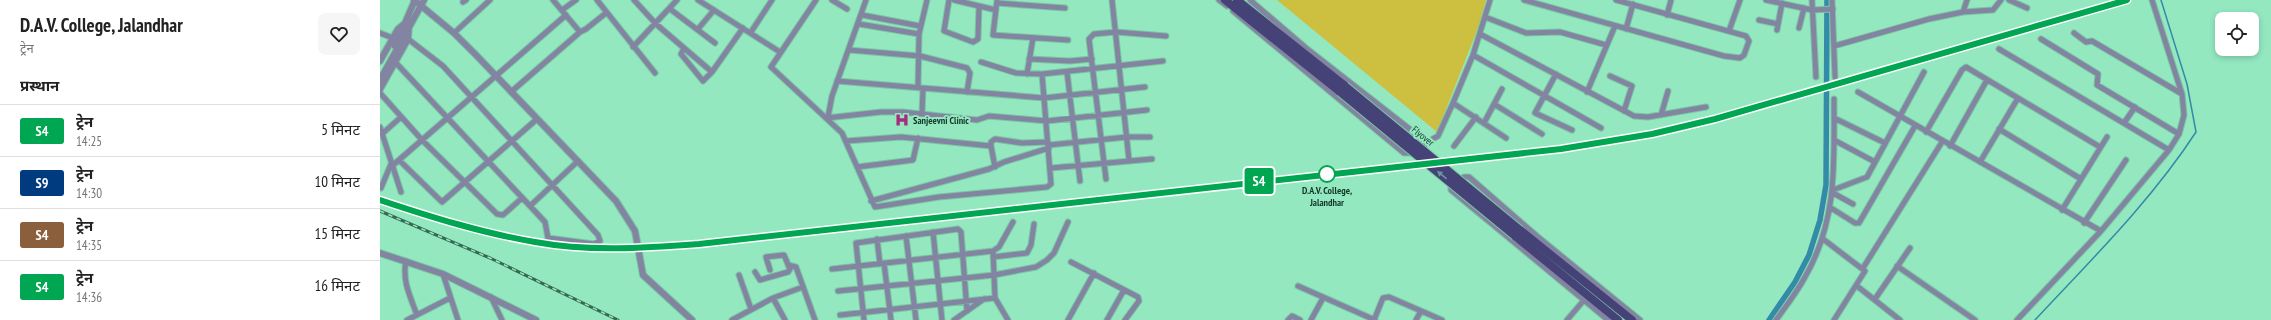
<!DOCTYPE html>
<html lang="hi">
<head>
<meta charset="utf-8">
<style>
	:root { --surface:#fff; --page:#f6f6f6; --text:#222; --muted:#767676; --line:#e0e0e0 }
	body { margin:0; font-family:"PT Sans Narrow","Noto Sans Devanagari",sans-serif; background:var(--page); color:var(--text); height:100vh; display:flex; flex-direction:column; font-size:15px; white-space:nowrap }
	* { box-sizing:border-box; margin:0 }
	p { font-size:13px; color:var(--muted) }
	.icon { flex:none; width:22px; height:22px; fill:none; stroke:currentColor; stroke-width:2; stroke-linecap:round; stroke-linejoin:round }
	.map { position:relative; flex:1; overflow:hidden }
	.panel { display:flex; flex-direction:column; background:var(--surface); width:380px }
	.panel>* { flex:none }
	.badge { padding:0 8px; border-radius:3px; font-size:14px; line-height:26px }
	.fabs { position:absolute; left:1835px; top:12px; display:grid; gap:8px }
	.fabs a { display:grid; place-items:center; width:44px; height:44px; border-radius:8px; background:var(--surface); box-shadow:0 2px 6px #0003; font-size:20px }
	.map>.badge { position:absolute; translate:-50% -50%; box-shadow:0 0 0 2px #fff }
	h2 { padding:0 20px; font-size:15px; line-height:36px }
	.round { display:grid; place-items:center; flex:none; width:42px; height:42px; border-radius:8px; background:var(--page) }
	.overview { display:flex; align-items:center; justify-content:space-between; height:68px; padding:0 20px }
	h1 { font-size:19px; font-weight:700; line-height:30px }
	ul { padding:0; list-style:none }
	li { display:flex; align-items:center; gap:12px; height:52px; padding:0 20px; border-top:1px solid var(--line) }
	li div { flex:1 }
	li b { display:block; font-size:15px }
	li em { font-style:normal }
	li .badge { min-width:44px; font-weight:700; text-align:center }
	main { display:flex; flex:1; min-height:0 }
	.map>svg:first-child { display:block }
	.green { fill:#cdc041 }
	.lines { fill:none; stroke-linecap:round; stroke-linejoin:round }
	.stream { stroke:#348ba8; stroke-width:1.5 }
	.canal { stroke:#348ba8; stroke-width:5.5 }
	.minor-casing { stroke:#7ac5a2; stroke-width:7 }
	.tertiary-casing { stroke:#7ac5a2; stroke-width:8 }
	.primary-casing { stroke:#7ac5a2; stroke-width:10 }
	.minor { stroke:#8384a2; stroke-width:5 }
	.tertiary { stroke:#8384a2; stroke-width:6 }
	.primary { stroke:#444276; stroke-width:8 }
	.rail-casing { stroke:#376852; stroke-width:3 }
	.rail { stroke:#93e8c0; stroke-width:1.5; stroke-dasharray:4.5; stroke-linecap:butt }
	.primary-bridge-casing { stroke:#7ac5a2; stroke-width:10; stroke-linecap:butt }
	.primary-bridge { stroke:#444276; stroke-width:8 }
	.oneway { fill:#6c959b }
	.line-casing { stroke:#fff; stroke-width:9 }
	.line { stroke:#00a651; stroke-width:6 }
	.stop-dot { fill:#fff; stroke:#00a651; stroke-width:2 }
	.labels { text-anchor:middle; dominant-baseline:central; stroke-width:4; stroke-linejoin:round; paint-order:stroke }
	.poi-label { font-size:10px; font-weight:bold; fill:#153829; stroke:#93e8c0; text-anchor:start }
	.street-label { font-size:10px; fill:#153829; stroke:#93e8c0 }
	.stop-label { font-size:10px; font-weight:bold; fill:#153829; stroke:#93e8c0 }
</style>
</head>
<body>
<main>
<section class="panel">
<div class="overview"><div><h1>D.A.V. College, Jalandhar</h1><p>ट्रेन</p></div><a class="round"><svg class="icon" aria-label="heart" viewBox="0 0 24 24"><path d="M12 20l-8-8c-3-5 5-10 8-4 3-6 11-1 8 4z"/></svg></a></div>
<h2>प्रस्थान</h2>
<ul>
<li><span class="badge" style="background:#00a651;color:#fff">S4</span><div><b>ट्रेन</b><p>14:25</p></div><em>5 मिनट</em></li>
<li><span class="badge" style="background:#003b80;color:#fff">S9</span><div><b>ट्रेन</b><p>14:30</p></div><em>10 मिनट</em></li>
<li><span class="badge" style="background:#8b5e3c;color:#fff">S4</span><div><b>ट्रेन</b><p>14:35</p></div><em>15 मिनट</em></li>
<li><span class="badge" style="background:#00a651;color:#fff">S4</span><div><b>ट्रेन</b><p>14:36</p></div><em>16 मिनट</em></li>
</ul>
</section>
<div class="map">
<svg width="1891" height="320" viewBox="0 0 1891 320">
	<rect width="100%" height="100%" fill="#93e8c0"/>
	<path class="green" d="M897,0H1106L1098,28L1057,132Z"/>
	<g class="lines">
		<path class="stream" d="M1655,320C1711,260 1771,201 1816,132L1807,84L1781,0"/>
		<path class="canal" d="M1389,320L1415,282L1429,255L1440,220L1446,185L1447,0"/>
		<defs>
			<path id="minor" d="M217,0L275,73
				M254,0L276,24L304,48L301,54L323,81L332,72L363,28
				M318,0L400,52
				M436,0L391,67L462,133L495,207L559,197L667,187L671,184L662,74
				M452,0L467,9
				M569,0L564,31L593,42L598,39L599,6
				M574,0L616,10
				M617,0L613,35L688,40
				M732,0L749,160
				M839,0L847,6
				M1144,0L1344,56L1360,58L1364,55L1369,41L1366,36L1236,0
				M1386,0L1432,10L1453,9
				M1432,0L1436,77
				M1452,0L1455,77
				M1629,0L1647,8
				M83,2L86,0
				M617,3L685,8
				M290,9L335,43
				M182,10L196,0
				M853,11L1024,153H1030L1045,145V141L926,48L870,0
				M1583,12L1587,0
				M482,15L540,26
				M1287,15L1291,0
				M1105,17L1146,33L1180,32L1226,45
				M1379,20L1398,24
				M479,24L539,34L547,0
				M1419,28L1424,8
				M318,29L334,10
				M1246,29L1253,4
				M1397,30L1402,3
				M1349,31L1360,0
				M200,32L206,29L226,13
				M371,32L392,0
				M0,33L13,38
				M74,33L110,0
				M1694,33L1706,42L1712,41L1802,94
				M1100,34L1254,116L1268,117L1326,107
				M1661,39L1718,74L1717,85L1799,134
				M1454,46L1549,19L1583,12L1613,10L1621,0
				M253,47L297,0
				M304,48L332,72
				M1619,49L1789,150
				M469,50L540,56L587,68L590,73L587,92
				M1093,55L1221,128
				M649,59L690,61L712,59
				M601,62L636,73L662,74L783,61
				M16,63L165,222L168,238L214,244L220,241L218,235L63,66L28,39
				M687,72L700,181
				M647,74L653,38
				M1176,74L1155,113L1192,130
				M1230,76L1252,86L1244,111
				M457,81L664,98L765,87
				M538,88L539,34
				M131,92L200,32L173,0
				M1207,92L1235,26
				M1478,92L1721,231
				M0,93L42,140L117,214L123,215L142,198
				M1073,103L1126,138
				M1114,104L1162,134
				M542,114L543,88
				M1281,115L1288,91
				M448,117L452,96L486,0
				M446,118L501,112H523L597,120L609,116L667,121L767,110
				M1454,118L1505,143
				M1104,123L1122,89
				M1744,123L1755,107
				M0,127L21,192
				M1619,129L1701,179
				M1546,132L1582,70L1586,67L1720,147
				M2,134L21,117
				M1454,140L1495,162
				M466,141L521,137L611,146V142L615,139L642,143L668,142
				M1046,143L1058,136L1073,103L1093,55L1110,0
				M669,145L747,137H770
				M611,146L615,167
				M1074,146L1096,117
				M1570,146L1607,80
				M19,160L62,202L157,119
				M1600,162L1638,98
				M12,166L186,15
				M477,167L533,160L538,138
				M671,168L772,159
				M726,179L709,39L714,34L736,32L786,36
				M1,188L11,164
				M1453,190L1487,177L1544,72
				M1453,193L1473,204
				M491,201L609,169L624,162L669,148
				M150,206L198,161
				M1451,208L1475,223H1479L1535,126
				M1682,210L1727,137
				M1704,223L1746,160
				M553,232L562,320
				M526,236L536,320
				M497,239L500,264
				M1443,239L1485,271L1454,320
				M613,251L619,247L633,222
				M613,257L647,253L651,245L654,224
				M26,261C22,281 30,296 37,315
				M691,262L758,297L759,301L745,320
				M504,263L511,320
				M408,265L416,267L435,320
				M1517,266L1595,320
				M1483,268L1562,142
				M452,269L613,251L615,298L628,320
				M375,272L380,280L408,272L410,269L404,255L386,257L390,270
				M63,274L78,320
				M359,275L371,309
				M918,286L995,320
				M1477,286L1520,320
				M458,291L614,275L656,267L667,260L674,253L688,222
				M111,297L122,320
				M393,298L405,320
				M1495,299L1530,248
				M460,315L615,298
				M27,320L70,298
				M352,320L393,298L423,287
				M484,320L476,243L578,229L581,232L587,311
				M574,320L604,299
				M688,320L714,273
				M727,320L744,290
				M908,320L912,316L920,320
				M931,320L943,298
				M994,320L1003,298L1009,297L1062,320
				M1036,320L1041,311
				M1187,320L1204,300
				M1228,320L1071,190V187L1084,177H1089L1158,237L1260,320
				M1396,320C1406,306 1417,292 1425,277C1458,220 1454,162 1454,99
				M1637,320L1721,231L1789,150L1799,134L1804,115L1802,94L1772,0"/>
			<path id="tertiary" d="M34,0L74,33L96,55L236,201L255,231L263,275L312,320
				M15,46L35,0
				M0,61L18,29L24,24L29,25L28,39L0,89
				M0,80L44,0
				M0,253L63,274L156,320"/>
			<path id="primary" d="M845,0L960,92
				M857,0L965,86
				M1140,230L1252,320
				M1135,236L1238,320"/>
		</defs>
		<use href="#minor" class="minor-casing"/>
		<use href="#tertiary" class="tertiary-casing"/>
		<use href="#primary" class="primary-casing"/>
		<use href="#minor" class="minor"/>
		<use href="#tertiary" class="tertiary"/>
		<use href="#primary" class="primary"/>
		<defs>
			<path id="rail" d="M0,200C51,217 102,233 155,242C209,252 265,248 319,244L1181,149L1271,134L1335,119L1747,0
				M0,211L110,258L238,320"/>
		</defs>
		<use href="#rail" class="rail-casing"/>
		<use href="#rail" class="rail"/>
		<defs>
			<path id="primary-bridge" d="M965,86L1140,230
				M960,92L1135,236"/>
		</defs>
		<use href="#primary-bridge" class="primary-bridge-casing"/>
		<use href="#primary-bridge" class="primary-bridge"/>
	</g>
	<defs><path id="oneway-solid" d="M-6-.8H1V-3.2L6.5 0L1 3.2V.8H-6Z"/></defs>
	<use class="oneway" href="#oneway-solid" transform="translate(1062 175) rotate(-141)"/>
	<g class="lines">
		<defs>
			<path id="line" d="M0,200C51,217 102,233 155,242C209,252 265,248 319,244L1181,149L1272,134L1335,119L1747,0"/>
		</defs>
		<use href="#line" class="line-casing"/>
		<use href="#line" class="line"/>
	</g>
	<defs>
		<symbol id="hospital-bare" viewBox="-9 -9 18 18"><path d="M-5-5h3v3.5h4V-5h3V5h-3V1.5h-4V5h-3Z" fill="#a62c80" stroke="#93e8c0" stroke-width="2.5" paint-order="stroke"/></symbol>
	</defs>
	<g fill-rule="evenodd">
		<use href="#hospital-bare" x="512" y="110" width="20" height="20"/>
	</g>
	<circle class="stop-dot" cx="947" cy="174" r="8"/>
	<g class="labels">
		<g class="poi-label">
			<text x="533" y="120">Sanjeevni Clinic</text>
		</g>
		<g class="street-label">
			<text transform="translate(1043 136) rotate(39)">Flyover</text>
		</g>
		<g class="stop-label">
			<text x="947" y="190">D.A.V. College,<tspan x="947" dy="12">Jalandhar</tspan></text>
		</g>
	</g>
</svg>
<div class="fabs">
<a><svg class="icon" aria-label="locate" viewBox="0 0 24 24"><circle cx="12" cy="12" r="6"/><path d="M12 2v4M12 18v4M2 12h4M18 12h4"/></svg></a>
</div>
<b class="badge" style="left:879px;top:181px;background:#00a651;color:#fff">S4</b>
</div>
</main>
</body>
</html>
